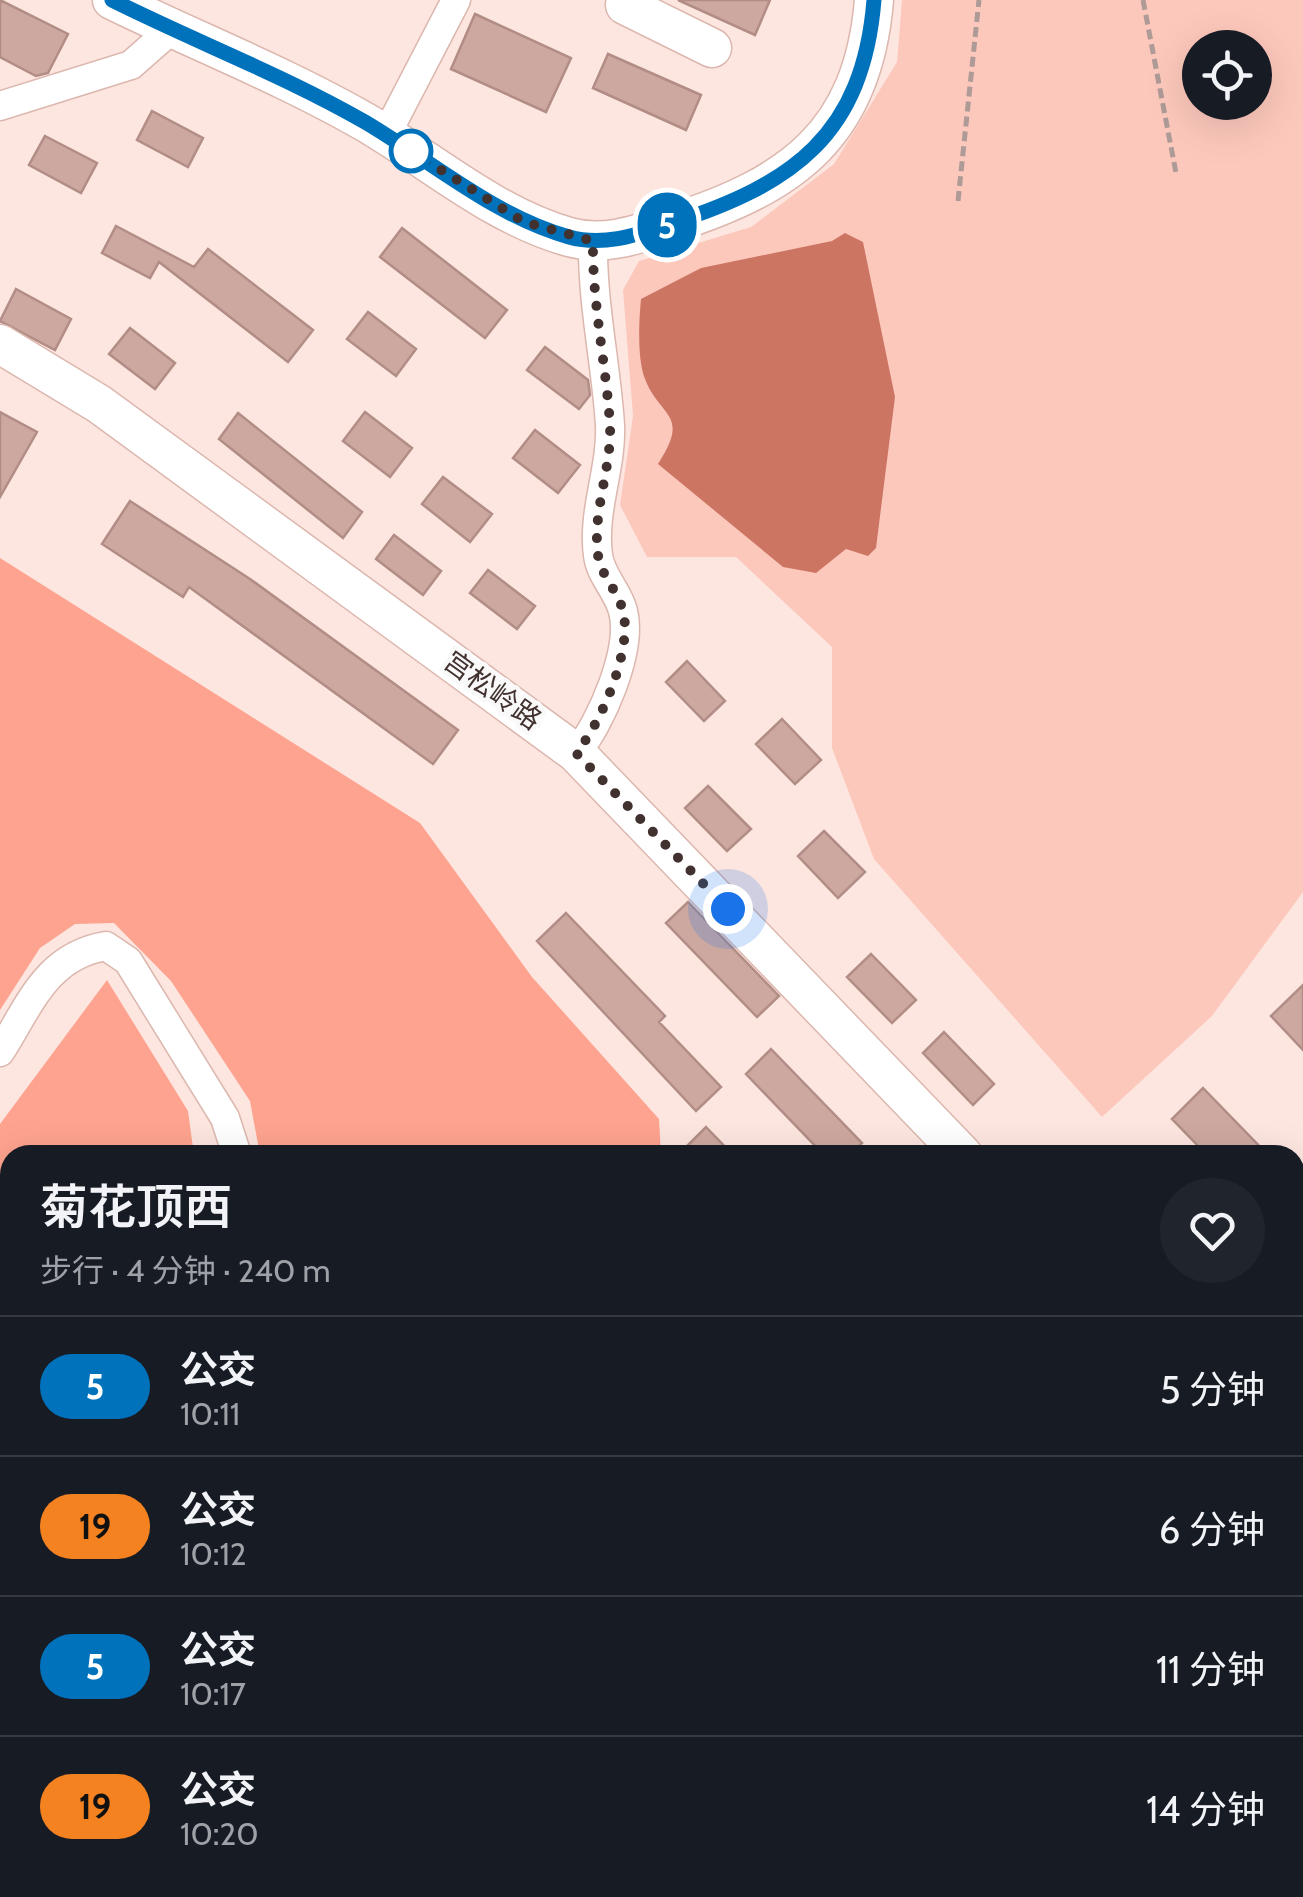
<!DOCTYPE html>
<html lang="zh">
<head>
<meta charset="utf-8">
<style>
	:root { --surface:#171b24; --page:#20242c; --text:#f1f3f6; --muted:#9ea1a6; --line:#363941 }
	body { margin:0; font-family:Cabin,"Noto Sans SC",sans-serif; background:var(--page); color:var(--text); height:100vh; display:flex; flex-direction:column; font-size:38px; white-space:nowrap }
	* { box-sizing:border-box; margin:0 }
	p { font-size:32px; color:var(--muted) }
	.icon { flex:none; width:55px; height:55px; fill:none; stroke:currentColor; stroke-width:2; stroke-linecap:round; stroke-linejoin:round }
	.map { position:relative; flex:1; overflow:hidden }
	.details { position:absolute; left:0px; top:1145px; width:1305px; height:752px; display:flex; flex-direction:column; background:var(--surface); border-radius:30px 30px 0 0; box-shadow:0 10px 40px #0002 }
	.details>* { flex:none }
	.badge { padding:0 20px; border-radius:32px; font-size:35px; line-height:65px }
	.fabs { position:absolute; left:1182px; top:30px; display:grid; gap:20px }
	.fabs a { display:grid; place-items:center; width:90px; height:90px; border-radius:50%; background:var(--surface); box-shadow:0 10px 40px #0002; font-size:50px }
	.you { position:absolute; width:50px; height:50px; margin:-25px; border:8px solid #fff; border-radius:50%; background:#1a73e8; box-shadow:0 0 0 15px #1a73e833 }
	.map>.badge { position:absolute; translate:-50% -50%; box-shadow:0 0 0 5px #fff }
	.round { display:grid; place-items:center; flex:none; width:105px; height:105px; border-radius:52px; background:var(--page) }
	.summary { display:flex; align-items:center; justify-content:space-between; height:170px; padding:0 40px }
	h1 { font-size:48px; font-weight:600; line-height:75px }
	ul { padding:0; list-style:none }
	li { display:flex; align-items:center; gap:30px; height:140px; padding:0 40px; border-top:2px solid var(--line) }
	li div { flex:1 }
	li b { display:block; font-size:38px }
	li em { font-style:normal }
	li .badge { min-width:110px; font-weight:700; text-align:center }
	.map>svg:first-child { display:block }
	.green { fill:#fdc8bc; fill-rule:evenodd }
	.forest { fill:#fea38f }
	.water { fill:#cc7563 }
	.building { fill:#cda8a0; stroke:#b18d85; stroke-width:2.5 }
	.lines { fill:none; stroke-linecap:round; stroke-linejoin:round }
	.street-casing { stroke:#dcb7ae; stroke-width:31 }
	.secondary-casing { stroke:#dcb7ae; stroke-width:41 }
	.path { stroke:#ae9a96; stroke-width:5; stroke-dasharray:10 5; stroke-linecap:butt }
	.street { stroke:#fff; stroke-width:28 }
	.secondary { stroke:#fff; stroke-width:38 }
	.line-casing { stroke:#fff; stroke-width:22 }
	.line { stroke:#0072bc; stroke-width:15 }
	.walk { stroke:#41322f; stroke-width:10; stroke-dasharray:0 18 }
	.stop-dot { fill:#fff; stroke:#0072bc; stroke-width:5 }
	.labels { text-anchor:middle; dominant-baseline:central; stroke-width:9; stroke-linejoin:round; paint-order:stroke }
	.street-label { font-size:28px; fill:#41322f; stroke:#f9f9f9 }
</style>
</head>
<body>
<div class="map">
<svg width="1303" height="1897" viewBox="0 0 1303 1897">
	<rect width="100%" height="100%" fill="#fde6e0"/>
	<path class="green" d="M902,0H1303V892L1212,1016L1102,1117L874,859L832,748V647L736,557H647L620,505L633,416L623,290L639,261L751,227L834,164L897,62ZM1200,48H1255V102H1200Z"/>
	<path class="forest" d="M0,558L420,823L532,977L659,1119L661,1155H260L250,1101L171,981L114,923L75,924L40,948L0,1010Z
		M107,980L188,1111L194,1155H10V1888H435L441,1897H0V1124Z
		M494,1888H835L839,1897H501Z"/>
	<path class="water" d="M845,233L863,242L895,397L876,548L868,556L846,549L816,573L783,567L658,464C691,413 660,418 645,379C637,359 639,320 641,299L701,268L832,241Z"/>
	<path class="building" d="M0,0L68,34L48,73L36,76L0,57Z
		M678,0H770L755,35Z
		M475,14L571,58L546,112L451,69Z
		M608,54L701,95L686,130L593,88Z
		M152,111L203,138L188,167L137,140Z
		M45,136L97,163L81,193L29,165Z
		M116,226L194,267L208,249L313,330L288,362L159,262L150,278L102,253Z
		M402,228L507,310L485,338L380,257Z
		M16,289L71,319L55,350L0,321Z
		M368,312L416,349L396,376L347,339Z
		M130,328L175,363L155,389L109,354Z
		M545,347L588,380L590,395L579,409L527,370Z
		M0,412L37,432L0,497Z
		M365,412L412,448L390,477L343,441Z
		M238,413L362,512L343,538L219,439Z
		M535,430L580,465L558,493L513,458Z
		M443,477L492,514L470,542L422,504Z
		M130,501L250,579L458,730L433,764L189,587L183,597L102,544Z
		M394,535L441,571L423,595L376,559Z
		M488,570L535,606L517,629L470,593Z
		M687,661L725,701L704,721L666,682Z
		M782,719L821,760L795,784L756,744Z
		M708,786L751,829L727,851L685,808Z
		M824,831L865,872L838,898L798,856Z
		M688,902L779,996L757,1017L666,923Z
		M566,913L665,1016L659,1022L721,1087L696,1111L537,941Z
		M871,954L916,1000L892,1023L847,977Z
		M1303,985V1050L1271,1016Z
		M944,1032L994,1084L973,1105L923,1053Z
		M771,1049L862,1143L850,1155H824L746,1074Z
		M1203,1088L1268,1155H1207L1172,1119Z
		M706,1127L733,1155H678Z"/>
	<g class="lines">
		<defs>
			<path id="street" d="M0,106L131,65L173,28
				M386,135L456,0
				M576,753C601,724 633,649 623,611C618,591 600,575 598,555C592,511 612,468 610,425C606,363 592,304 593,241
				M0,1052C30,1005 46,956 106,946L128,961L225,1118L237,1155
				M1295,1634L1303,1626
				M471,1888L473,1897
				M1091,1897L1094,1888"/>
			<path id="secondary" d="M112,0C196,41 283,75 365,122C432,161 494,216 569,237C605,247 639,234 673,223C792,185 863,134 874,0
				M626,0L625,5L712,48
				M0,344L99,404L576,753L963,1155
				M1295,1502L1303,1510"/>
		</defs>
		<use href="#street" class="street-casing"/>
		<use href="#secondary" class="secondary-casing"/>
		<path class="path" d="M1143,0L1176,173
			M958,201L979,0"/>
		<use href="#street" class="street"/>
		<use href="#secondary" class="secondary"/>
	</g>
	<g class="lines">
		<defs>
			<path id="line" d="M112,0C196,42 283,75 365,122C431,161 494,216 569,237C605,247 639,234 673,223C793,184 863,135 874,0"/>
		</defs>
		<use href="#line" class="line-casing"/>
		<use href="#line" class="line"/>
		<path class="walk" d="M411,151L524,222L593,241C592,303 606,363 610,425C612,468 592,511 598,555C600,574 618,591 623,611C633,649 601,724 576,753L728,909"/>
	</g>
	<circle class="stop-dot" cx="411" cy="151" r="20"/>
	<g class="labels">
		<g class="street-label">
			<text transform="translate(493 690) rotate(36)">宫松岭路</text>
		</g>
	</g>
</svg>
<div class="fabs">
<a><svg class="icon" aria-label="locate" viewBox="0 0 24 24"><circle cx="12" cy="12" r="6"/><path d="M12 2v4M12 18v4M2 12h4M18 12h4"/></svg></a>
</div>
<div class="you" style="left:728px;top:909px"></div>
<b class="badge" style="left:667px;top:225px;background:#0072bc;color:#fff">5</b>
<section class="details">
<div class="summary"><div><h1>菊花顶西</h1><p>步行 · 4 分钟 · 240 m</p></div><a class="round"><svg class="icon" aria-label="heart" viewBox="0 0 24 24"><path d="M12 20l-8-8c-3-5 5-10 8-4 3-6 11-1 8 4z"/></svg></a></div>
<ul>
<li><span class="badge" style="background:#0072bc;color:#fff">5</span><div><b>公交</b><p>10:11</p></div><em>5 分钟</em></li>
<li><span class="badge" style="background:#f58220;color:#111">19</span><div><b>公交</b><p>10:12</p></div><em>6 分钟</em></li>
<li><span class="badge" style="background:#0072bc;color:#fff">5</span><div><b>公交</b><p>10:17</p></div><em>11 分钟</em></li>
<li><span class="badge" style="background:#f58220;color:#111">19</span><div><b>公交</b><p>10:20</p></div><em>14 分钟</em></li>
</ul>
</section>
</div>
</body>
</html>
